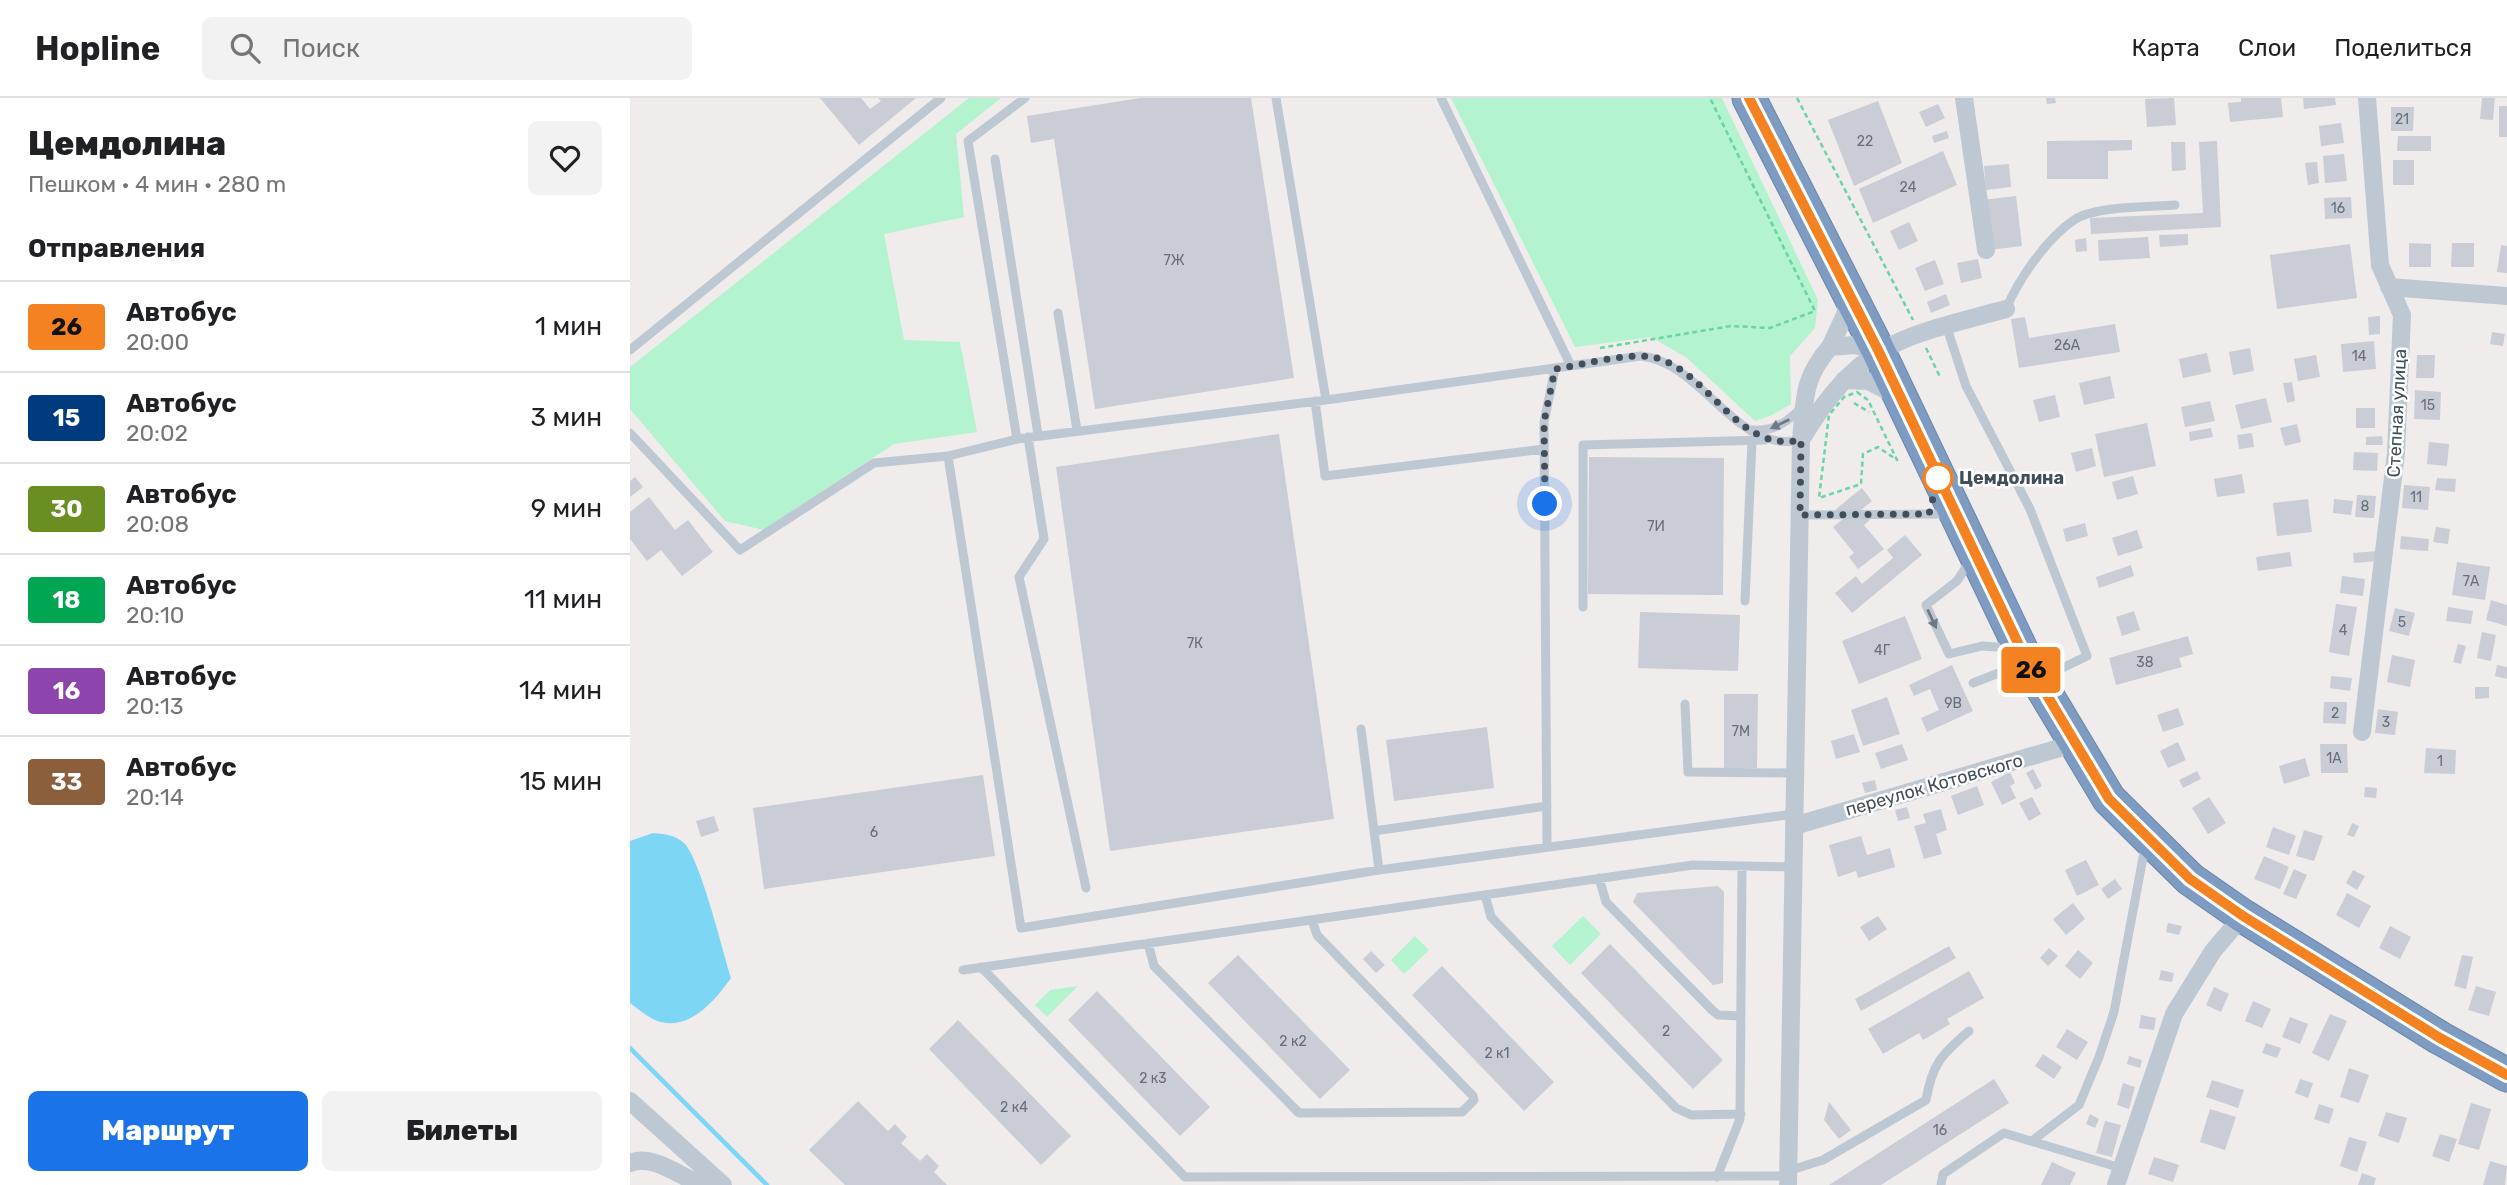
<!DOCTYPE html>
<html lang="ru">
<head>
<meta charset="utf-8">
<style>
	:root { --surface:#fff; --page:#f2f2f2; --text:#202124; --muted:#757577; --line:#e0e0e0; --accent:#1a73e8 }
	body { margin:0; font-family:Rubik,sans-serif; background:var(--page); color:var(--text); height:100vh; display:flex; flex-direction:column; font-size:26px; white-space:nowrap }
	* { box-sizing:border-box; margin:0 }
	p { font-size:23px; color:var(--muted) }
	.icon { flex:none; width:38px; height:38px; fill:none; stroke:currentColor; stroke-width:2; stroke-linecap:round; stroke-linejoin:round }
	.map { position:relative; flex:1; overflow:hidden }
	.sheet { display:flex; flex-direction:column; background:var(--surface); width:630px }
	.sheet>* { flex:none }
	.badge { padding:0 14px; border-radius:5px; font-size:24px; line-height:46px }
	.you { position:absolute; width:35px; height:35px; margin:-18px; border:5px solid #fff; border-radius:50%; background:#1a73e8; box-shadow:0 0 0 10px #1a73e833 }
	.map>.badge { position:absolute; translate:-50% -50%; box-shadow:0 0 0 4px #fff }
	h2 { padding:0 28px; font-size:26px; line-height:63px }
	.round { display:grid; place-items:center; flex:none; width:74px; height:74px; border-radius:10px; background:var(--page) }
	.summary { display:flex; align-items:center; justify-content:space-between; height:119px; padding:0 28px }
	h1 { font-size:33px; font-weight:800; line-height:52px }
	.cta { display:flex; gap:14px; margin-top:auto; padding:14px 28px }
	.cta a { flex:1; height:80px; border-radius:10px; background:var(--accent); color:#fff; font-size:28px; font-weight:800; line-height:80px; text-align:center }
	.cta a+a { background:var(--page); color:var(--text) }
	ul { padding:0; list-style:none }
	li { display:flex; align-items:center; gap:21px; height:91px; padding:0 28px; border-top:2px solid var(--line) }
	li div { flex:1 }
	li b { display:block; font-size:26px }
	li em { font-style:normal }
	li .badge { min-width:77px; font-weight:700; text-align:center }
	header { display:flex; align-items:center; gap:42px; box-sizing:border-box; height:98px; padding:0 35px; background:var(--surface); border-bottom:2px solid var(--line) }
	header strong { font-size:33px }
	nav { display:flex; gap:38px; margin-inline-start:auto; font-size:24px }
	.search { width:490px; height:63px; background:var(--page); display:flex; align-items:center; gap:18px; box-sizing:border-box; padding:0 24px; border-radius:10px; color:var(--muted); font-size:26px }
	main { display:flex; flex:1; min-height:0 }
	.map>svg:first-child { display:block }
	.green { fill:#b4f3cf }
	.water { fill:#7cd6f4 }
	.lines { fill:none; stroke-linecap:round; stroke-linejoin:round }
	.stream { stroke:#7cd6f4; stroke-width:4.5 }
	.building { fill:#cacdd5 }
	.highway-casing { stroke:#6986ad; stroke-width:35 }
	.path { stroke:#69d4a4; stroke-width:2.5; stroke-dasharray:5 3.5; stroke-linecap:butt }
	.lane { stroke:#bdc8d3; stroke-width:9 }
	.street { stroke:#bdc8d3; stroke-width:18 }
	.highway { stroke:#7e9bc1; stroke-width:33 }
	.oneway { fill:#6e7985 }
	.line-casing { stroke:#fff; stroke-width:16 }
	.line { stroke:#f58220; stroke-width:10 }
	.walk { stroke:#434e5b; stroke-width:7; stroke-dasharray:0 12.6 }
	.stop-dot { fill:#fff; stroke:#f58220; stroke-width:3.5 }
	.labels { text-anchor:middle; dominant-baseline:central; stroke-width:5; stroke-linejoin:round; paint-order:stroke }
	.number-label { font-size:14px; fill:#656e7a }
	.street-label { font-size:18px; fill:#434e5b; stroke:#fff }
	.stop-label { font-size:18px; font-weight:bold; fill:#434e5b; stroke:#fff; text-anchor:start }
</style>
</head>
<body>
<header>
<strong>Hopline</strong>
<div class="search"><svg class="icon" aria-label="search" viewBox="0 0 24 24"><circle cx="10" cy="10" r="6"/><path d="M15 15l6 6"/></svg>Поиск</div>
<nav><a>Карта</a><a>Слои</a><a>Поделиться</a></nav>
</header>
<main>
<section class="sheet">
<div class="summary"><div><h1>Цемдолина</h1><p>Пешком · 4 мин · 280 m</p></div><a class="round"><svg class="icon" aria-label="heart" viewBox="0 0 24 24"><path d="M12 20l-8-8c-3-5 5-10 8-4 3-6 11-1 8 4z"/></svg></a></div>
<h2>Отправления</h2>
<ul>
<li><span class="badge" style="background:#f58220;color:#111">26</span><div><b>Автобус</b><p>20:00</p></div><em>1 мин</em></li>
<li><span class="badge" style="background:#003b80;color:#fff">15</span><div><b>Автобус</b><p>20:02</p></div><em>3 мин</em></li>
<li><span class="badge" style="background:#6b8e23;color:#fff">30</span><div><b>Автобус</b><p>20:08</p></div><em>9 мин</em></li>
<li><span class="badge" style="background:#00a651;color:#fff">18</span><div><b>Автобус</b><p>20:10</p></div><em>11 мин</em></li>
<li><span class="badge" style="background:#8e44ad;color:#fff">16</span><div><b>Автобус</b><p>20:13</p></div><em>14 мин</em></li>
<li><span class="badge" style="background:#8b5e3c;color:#fff">33</span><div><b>Автобус</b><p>20:14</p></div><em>15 мин</em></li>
</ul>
<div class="cta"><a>Маршрут</a><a>Билеты</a></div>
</section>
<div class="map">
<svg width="1877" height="1087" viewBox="0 0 1877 1087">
	<rect width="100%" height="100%" fill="#efeceb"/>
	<path class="green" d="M339,0H371L326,36L334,119L254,136L274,242L330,244L347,334L264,346L134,432L95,423L0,311V269Z
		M821,0H1092L1188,202L1185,230L1160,258L1161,306L1142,317L1125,323L1057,260L1021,239L945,249Z
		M953,818L971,836L940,867L922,848Z
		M785,838L799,852L774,876L761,862Z
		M448,888L417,919L405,907L420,892Z"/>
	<path class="water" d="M23,735C35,736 45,737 54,745C70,760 93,854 101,880C84,904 56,937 23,921C15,917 7,910 0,905V743Z"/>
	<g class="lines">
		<path class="stream" d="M0,950L137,1087"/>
	</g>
	<path class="building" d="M190,0H231L240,11L251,3L248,0H286L229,47Z
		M510,0H621L664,280L465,311L424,41L401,45L397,18Z
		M1416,0H1425L1426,5L1417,6Z
		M1544,0L1546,27L1517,29L1515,1Z
		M1611,0H1651L1653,19L1600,24L1598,5L1611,4Z
		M1673,0H1705L1706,7L1674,11Z
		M1852,0H1865L1863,22L1850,21Z
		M1248,3L1272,65L1224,88L1198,22Z
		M1308,6L1315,20L1296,29L1289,14Z
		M1869,8H1877V39H1869Z
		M1761,9H1784L1783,33H1761Z
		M1711,25L1714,45L1691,48L1689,28Z
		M1317,33L1319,40L1304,45L1302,38Z
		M1768,38H1801V53H1767Z
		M1502,42V52L1478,53V81H1417V43Z
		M1587,43L1591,129L1461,136L1460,120L1573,115L1569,44Z
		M1541,44H1555L1556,72L1542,73Z
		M1313,53L1327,87L1243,125L1229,91Z
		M1714,56L1717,83L1695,85L1693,58Z
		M1763,62H1784V87H1763Z
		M1687,64L1689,85L1678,87L1675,65Z
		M1379,66L1381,89L1356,92L1354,68Z
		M1386,98L1392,148L1359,152L1352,102Z
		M1721,99L1722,120L1695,121L1694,100Z
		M1279,124L1288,143L1269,152L1260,133Z
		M1558,136V147L1530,149L1529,137Z
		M1518,139L1520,160L1469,163L1468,142Z
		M1456,140L1457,153L1446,154L1445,142Z
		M1779,145L1801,146V169H1779Z
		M1822,145H1844V169H1821Z
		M1720,146L1727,200L1647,211L1640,157Z
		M1871,147L1877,148V175L1867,174Z
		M1348,161L1352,180L1331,185L1327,165Z
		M1305,162L1314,186L1295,193L1285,170Z
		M1316,196L1320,207L1301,215L1297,204Z
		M1750,218V236L1739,237L1738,219Z
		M1395,219L1399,240L1485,226L1490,254L1389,270L1381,221Z
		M1862,234L1875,236L1873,248L1860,246Z
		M1744,243L1746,271L1713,274L1711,246Z
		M1620,250L1624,273L1603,277L1599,254Z
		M1577,255L1581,274L1553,280L1549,261Z
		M1686,257L1690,279L1668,283L1664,261Z
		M1787,257H1805L1804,280H1786Z
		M1480,278L1485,300L1454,307L1449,285Z
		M1662,284L1665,303L1657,305L1653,285Z
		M1785,292L1811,294L1810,322L1784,321Z
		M1425,297L1430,319L1409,324L1403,302Z
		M1636,300L1642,324L1611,331L1605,307Z
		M1580,303L1585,323L1555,329L1551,309Z
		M1726,310H1745V330H1726Z
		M1517,325L1526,368L1474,379L1465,336Z
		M1667,326L1671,344L1655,348L1650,330Z
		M1581,330L1583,339L1560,343L1559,334Z
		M1622,335L1624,349L1609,351L1607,337Z
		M649,336L704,721L480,753L426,369Z
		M1752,338L1753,347H1736V339Z
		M1799,344L1819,346L1817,368L1797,366Z
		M1462,350L1466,368L1446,374L1441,355Z
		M1724,354L1748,355L1747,373L1723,372Z
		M959,359L1094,360L1093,497L958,496Z
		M1612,376L1615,395L1587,399L1584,381Z
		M1503,378L1508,396L1487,402L1482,384Z
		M5,379L13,389L0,399V383Z
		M1807,380L1826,381L1825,394L1805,392Z
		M1774,387L1800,389L1798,412L1772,410Z
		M1232,390L1242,403L1231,412L1240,422L1234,427L1254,451L1228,471L1219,459L1224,455L1203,429L1213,421L1206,411Z
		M1727,397L1746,398L1744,420L1725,419Z
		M19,399L45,432L58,422L83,454L52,478L31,452L17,463L0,441V414Z
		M1678,401L1682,434L1647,438L1643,405Z
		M1704,401L1723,403L1721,417L1703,415Z
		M1455,425L1458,438L1436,444L1433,431Z
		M1806,429L1820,431L1818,446L1803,444Z
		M1507,432L1513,450L1488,458L1482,440Z
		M1275,437L1292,457L1222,515L1205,495L1226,478L1232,486L1263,460L1257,452Z
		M1771,438L1799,441L1798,453L1770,451Z
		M1747,453L1748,463L1724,465L1723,455Z
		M1660,454L1662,468L1628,473L1626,459Z
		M1827,464L1860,469L1855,502L1822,497Z
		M1501,467L1504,478L1469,490L1466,479Z
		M1712,478L1735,481L1733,498L1710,495Z
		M1861,502L1877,507V528L1856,522Z
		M1706,506L1727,509L1719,558L1699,554Z
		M1818,509L1843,513L1841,526L1816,523Z
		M1765,510L1785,515L1779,538L1759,533Z
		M1504,513L1510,532L1492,538L1486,519Z
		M1010,514L1110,517L1108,573L1008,570Z
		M1275,518L1292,561L1229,586L1212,543Z
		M1852,534L1866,537L1861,563L1847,560Z
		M1558,538L1563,556L1549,560L1552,569L1486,587L1479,560Z
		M1828,546L1836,548L1831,566L1823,564Z
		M1762,557L1785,562L1780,589L1757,584Z
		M1322,567L1343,613L1297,634L1291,620L1309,612L1300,591L1284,598L1279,587Z
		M1867,567L1877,569V581L1865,578Z
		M1701,578L1722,580L1720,593L1700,590Z
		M1845,589H1859V600L1845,601Z
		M1094,596H1128L1127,670H1094Z
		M1257,599L1270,636L1233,648L1221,612Z
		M1694,604H1717L1716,626L1693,625Z
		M1548,610L1554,627L1533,634L1527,617Z
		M1748,611L1768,614L1765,637L1745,635Z
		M857,629L864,690L764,703L756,642Z
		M1224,636L1230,654L1206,661L1201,643Z
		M1548,644L1556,662L1538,670L1530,653Z
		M1272,646L1278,662L1251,671L1245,655Z
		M1690,646H1717L1718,675H1691Z
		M1796,650L1826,652L1825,676L1794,675Z
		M1675,660L1680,678L1654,686L1649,668Z
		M1403,671L1412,688L1405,692L1396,675Z
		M1567,673L1571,681L1553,690L1549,682Z
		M1380,674L1385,685L1380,688L1386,700L1372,707L1361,684Z
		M353,677L365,758L134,791L123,710Z
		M1245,682L1247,692L1235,695L1232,685Z
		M1347,688L1354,707L1328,717L1321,698Z
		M1735,689L1747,690L1746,700L1734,699Z
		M1402,699L1411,716L1399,723L1389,705Z
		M1579,699L1596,725L1578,736L1562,710Z
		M1277,709L1280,720L1268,723L1265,712Z
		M1311,711L1317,732L1306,736L1312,756L1294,761L1284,728L1296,725L1293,716Z
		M84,718L89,733L71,739L66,723Z
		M1722,725L1729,728L1724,739L1717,737Z
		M1643,729L1666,738L1659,757L1636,749Z
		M1674,732L1693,738L1684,763L1666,758Z
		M1231,738L1237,757L1260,750L1265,769L1228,780L1226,773L1208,779L1199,747Z
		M1634,758L1659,769L1650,791L1624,781Z
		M1456,762L1469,787L1447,798L1435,772Z
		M1664,771L1677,777L1666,801L1653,796Z
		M1723,772L1735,778L1727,792L1716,785Z
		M1485,781L1492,791L1478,801L1471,791Z
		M1088,788L1094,794L1093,885L1083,887L1003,804L1007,795Z
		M1717,795L1741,808L1729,830L1706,817Z
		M1443,805L1455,821L1436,837L1423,821Z
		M1248,818L1257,831L1239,843L1230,829Z
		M1538,825L1552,828L1549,837L1536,834Z
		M1760,828L1781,839L1770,861L1749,850Z
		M980,846L1093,962L1063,991L951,875Z
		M1319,848L1326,860L1231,913L1225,901Z
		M1419,850L1428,858L1418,868L1410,860Z
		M1448,852L1463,865L1450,881L1435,868Z
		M741,853L755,867L746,875L733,861Z
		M608,857L720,972L690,1001L578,885Z
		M1832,857L1843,859L1836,891L1824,888Z
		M812,868L924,984L894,1013L782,897Z
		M1531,872L1544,875L1542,884L1529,882Z
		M1339,873L1354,900L1317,921L1320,926L1293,942L1289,935L1253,956L1238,931Z
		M1846,888L1866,894L1859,918L1838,912Z
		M1584,889L1599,896L1591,914L1576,907Z
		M467,893L580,1009L550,1038L438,922Z
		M1623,903L1641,911L1632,930L1615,923Z
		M1700,916L1717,923L1699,963L1682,955Z
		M1511,917L1526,920L1524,932L1509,930Z
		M1660,919L1678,926L1670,946L1652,939Z
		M328,922L441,1038L411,1067L299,951Z
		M1437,931L1458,944L1447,962L1426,949Z
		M1636,945L1651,950L1647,960L1632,955Z
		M1413,956L1432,969L1424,981L1405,968Z
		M1499,958L1512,962L1510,970L1497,966Z
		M1719,970L1739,977L1729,1005L1710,999Z
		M1364,981L1379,1005L1251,1087H1199Z
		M1670,981L1683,985L1678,1000L1665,995Z
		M1582,982L1614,992L1608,1010L1576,999Z
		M1493,985L1505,989L1499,1011L1487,1007Z
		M228,1003L258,1033L265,1026L277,1039L271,1045L290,1063L297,1056L309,1068L304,1074L317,1087H215L179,1052Z
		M1199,1004L1221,1032L1209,1041L1194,1022Z
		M1841,1005L1861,1011L1849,1052L1828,1046Z
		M1689,1006L1704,1011L1699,1026L1684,1021Z
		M1580,1011L1606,1019L1595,1052L1570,1044Z
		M1756,1014L1777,1020L1769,1045L1748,1038Z
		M1460,1016L1469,1021L1465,1030L1456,1026Z
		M1475,1023L1491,1027L1482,1059L1466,1055Z
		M1810,1036L1827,1041L1819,1064L1802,1058Z
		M1719,1039L1737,1044L1727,1074L1710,1068Z
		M1524,1059L1549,1067L1543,1084L1518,1076Z
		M1860,1063L1877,1068L1875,1087H1853Z
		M1422,1064L1446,1075L1440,1087H1411Z
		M1732,1075L1746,1080L1744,1087H1728Z"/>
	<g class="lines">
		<defs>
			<path id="highway" d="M1119,0L1248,252L1397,564L1479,701L1560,781L1613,818L1810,940L1877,977"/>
		</defs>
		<use href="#highway" class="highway-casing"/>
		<path class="path" d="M1167,0L1283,222
			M970,250L1101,228L1140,230L1185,213L1080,0
			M1296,250L1310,279
			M1227,294L1238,302L1267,362L1248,349L1233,356L1231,386L1189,400L1199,317L1214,299Z
			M1224,305L1239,314"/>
		<path class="lane" d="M395,0L338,43L387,341L696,302
			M646,0L696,302L1011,258C1074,265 1105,357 1171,342
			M811,0L941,268
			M365,61L408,337
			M1376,211C1388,182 1417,140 1444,122C1465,108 1519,109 1545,107
			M428,215L447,332
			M1316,227L1336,288L1400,411L1457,558L1412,580
			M0,252L311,0
			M685,303L695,378L914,351
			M1123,332C1142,334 1158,324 1171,310
			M0,335L110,452L244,365L318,358
			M398,339L414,441L389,479L456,790
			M387,341L318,358L391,830L749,772L1164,716
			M1170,417L1318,416
			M1340,463L1327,483L1296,507L1319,556L1352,548L1382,550
			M1115,503L1122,343
			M953,509V347L1135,342
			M1343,585L1392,566
			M1055,606L1058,674L1163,675
			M731,631L749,772
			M744,733L917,708
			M917,749L914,324L925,271
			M969,780L976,804L1082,912L1088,917L1111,918
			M855,797L861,819L1046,1010L1061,1017L1111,1016
			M518,845L524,868L669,1015L832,1014L844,1002L843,998L687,837L682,822
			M351,869L555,1079L1158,1078
			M333,872L1063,767L1163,769
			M1402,1043L1449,1007L1469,959L1484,914L1515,749
			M1158,1073L1193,1062L1296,1002C1302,966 1312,956 1339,933
			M1087,1079L1110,1021L1112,768
			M1311,1087L1313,1076L1374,1035L1491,1070"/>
		<path class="street" d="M1334,0L1356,152
			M1759,189L1877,198
			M1200,249L1215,217L1219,198
			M1214,282L1238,283L1266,297
			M1174,337C1232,242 1274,239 1376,211
			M1732,634L1766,355L1772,217L1750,167L1737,0
			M1164,728L1443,646
			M0,1003L93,1087
			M0,1065C22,1055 51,1079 72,1087
			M1158,1087L1171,342C1175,302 1172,281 1200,249L1224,247L1248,252
			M1486,1087L1544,916L1583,853L1613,818"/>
		<use href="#highway" class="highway"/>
	</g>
	<defs><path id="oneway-solid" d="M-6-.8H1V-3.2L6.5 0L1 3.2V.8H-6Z" transform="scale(1.75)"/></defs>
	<g class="oneway">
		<use href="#oneway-solid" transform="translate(1150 326) rotate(154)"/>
		<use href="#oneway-solid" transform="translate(1302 521) rotate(65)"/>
	</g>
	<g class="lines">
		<defs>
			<path id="line" d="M1119,0L1248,252L1397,564L1479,701L1560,781L1613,818L1810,940L1877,977"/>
		</defs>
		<use href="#line" class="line-casing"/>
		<use href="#line" class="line"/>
		<path class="walk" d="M915,406L914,324L925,271C952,267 1002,253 1027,260C1081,276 1108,356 1171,342L1170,417L1299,416L1308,380"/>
	</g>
	<circle class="stop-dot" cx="1308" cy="380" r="14"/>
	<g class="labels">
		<g class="number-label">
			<text x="1772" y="21">21</text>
			<text x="1235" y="43">22</text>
			<text x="1278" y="89">24</text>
			<text x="1708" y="110">16</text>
			<text x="544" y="162">7Ж</text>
			<text x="1437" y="247">26А</text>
			<text x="1729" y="258">14</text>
			<text x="1798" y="307">15</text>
			<text x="1786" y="399">11</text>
			<text x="1735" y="408">8</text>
			<text x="1026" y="428">7И</text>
			<text x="1841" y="483">7А</text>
			<text x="1772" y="524">5</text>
			<text x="1713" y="532">4</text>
			<text x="565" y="545">7К</text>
			<text x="1252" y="552">4Г</text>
			<text x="1515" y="564">38</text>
			<text x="1323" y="605">9В</text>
			<text x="1705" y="615">2</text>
			<text x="1756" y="624">3</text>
			<text x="1111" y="633">7М</text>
			<text x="1704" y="660">1А</text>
			<text x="1810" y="663">1</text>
			<text x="244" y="734">6</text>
			<text x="1036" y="933">2</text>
			<text x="663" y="943">2 к2</text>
			<text x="867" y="955">2 к1</text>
			<text x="523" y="980">2 к3</text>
			<text x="384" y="1009">2 к4</text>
			<text x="1310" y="1032">16</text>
		</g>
		<g class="street-label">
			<text transform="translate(1767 315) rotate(-87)">Степная улица</text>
			<text transform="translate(1304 687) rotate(-16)">переулок Котовского</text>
		</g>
		<g class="stop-label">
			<text x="1329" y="380">Цемдолина</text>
		</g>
	</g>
</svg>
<div class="you" style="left:915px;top:406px"></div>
<b class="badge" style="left:1401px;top:572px;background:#f58220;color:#111">26</b>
</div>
</main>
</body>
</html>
